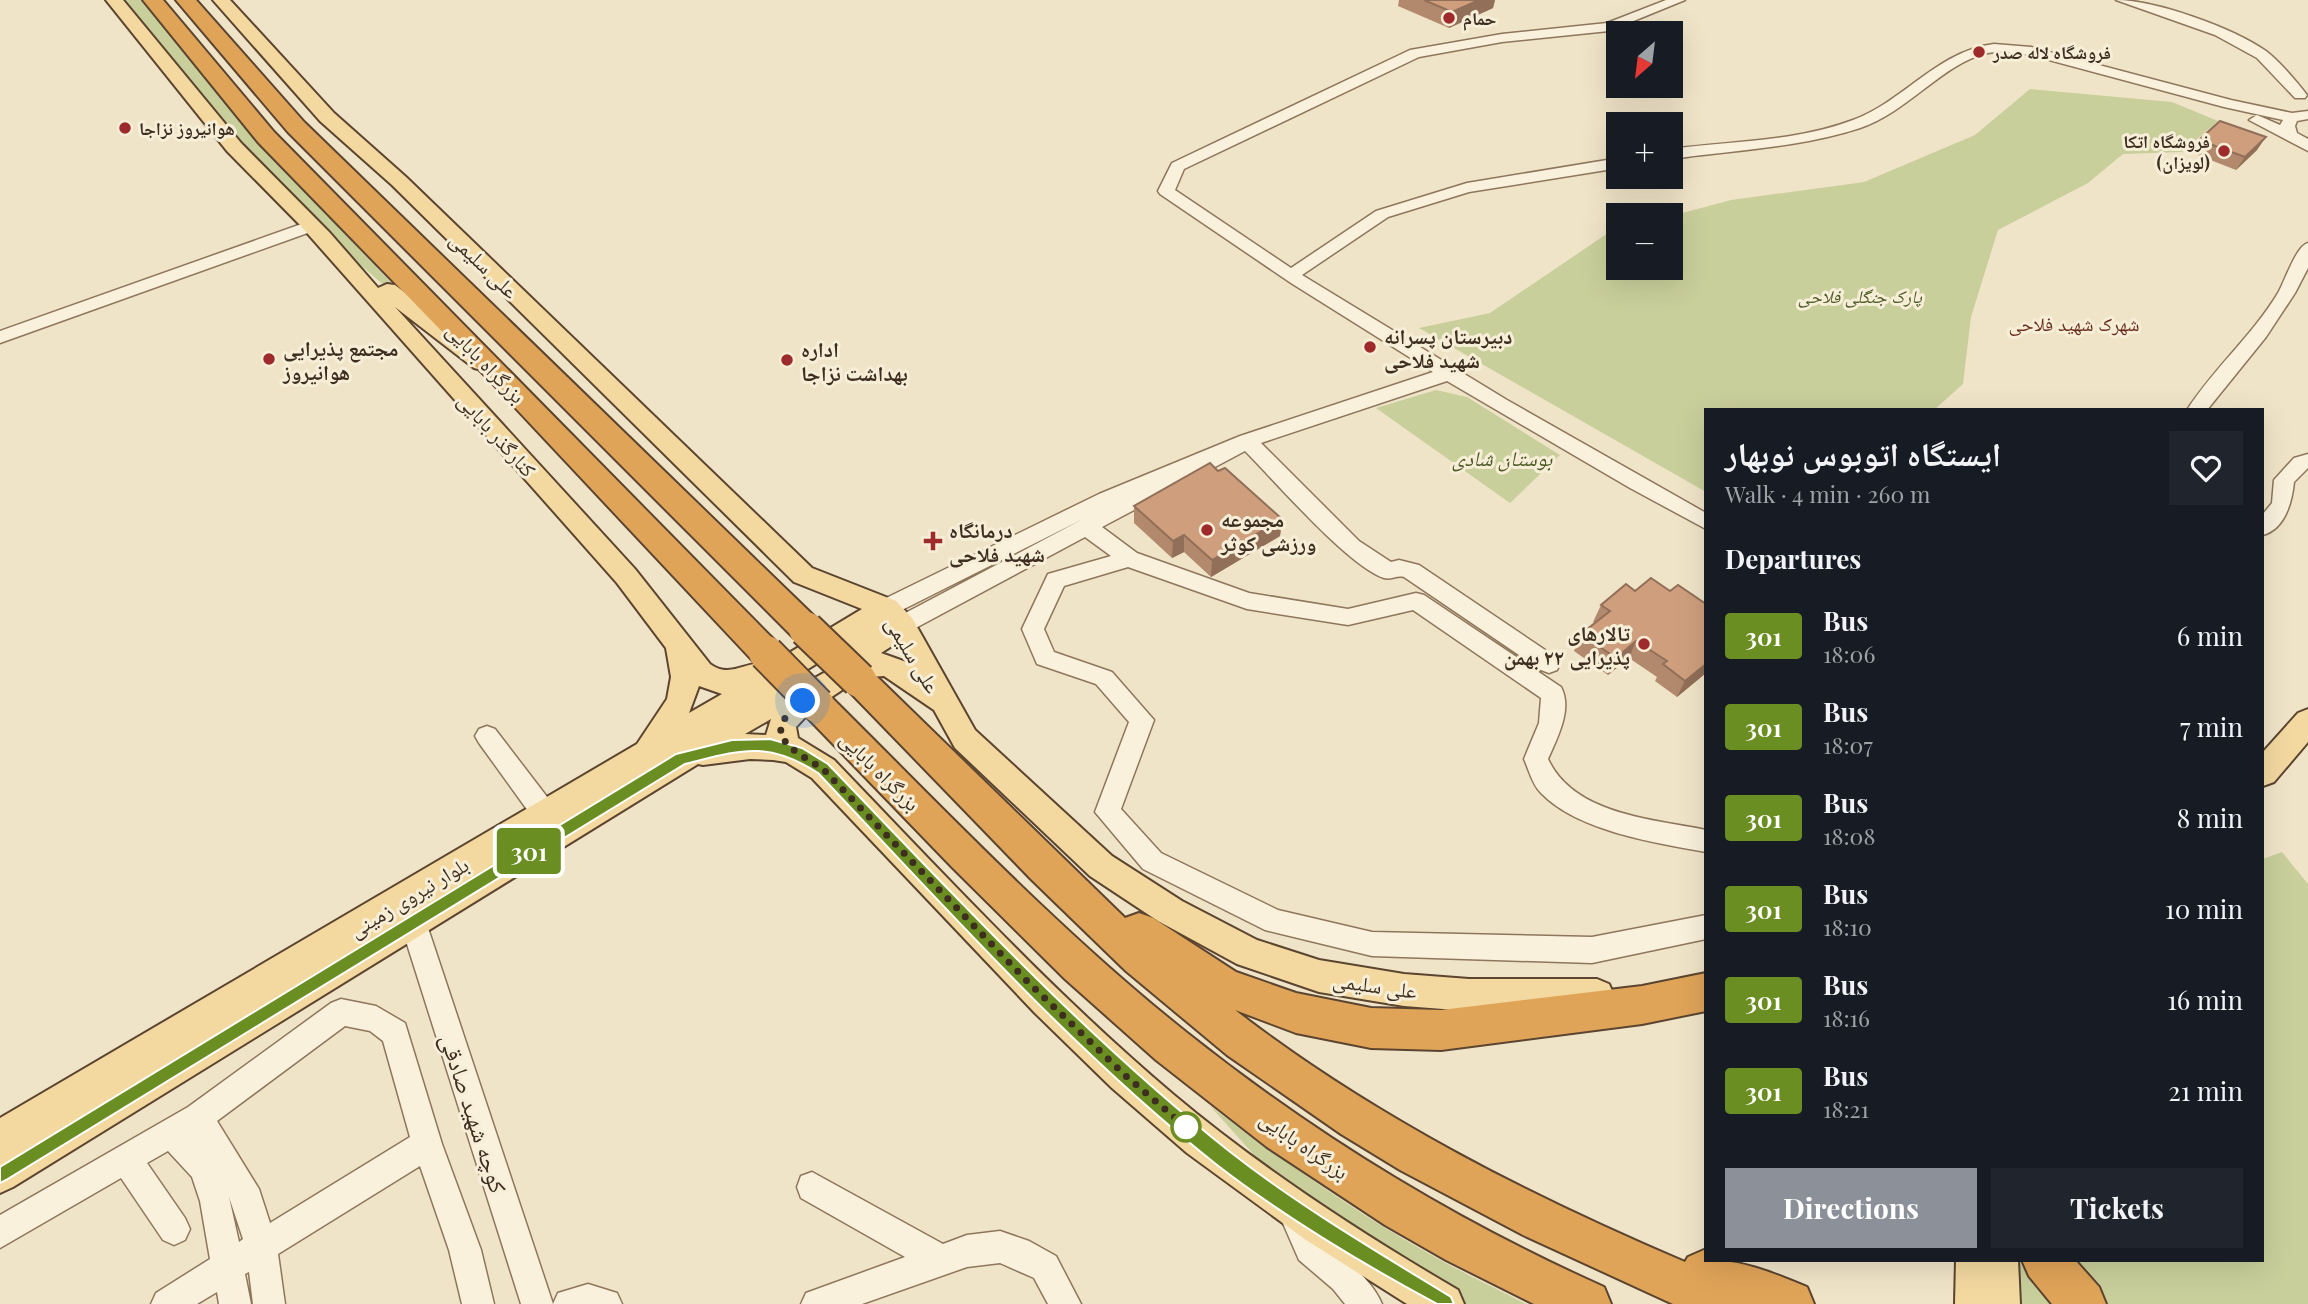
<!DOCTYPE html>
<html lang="en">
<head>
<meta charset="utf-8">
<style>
	:root { --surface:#171b24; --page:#20242c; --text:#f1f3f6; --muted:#9ea1a6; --accent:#8c9099 }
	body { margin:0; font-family:"Playfair Display","Noto Naskh Arabic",serif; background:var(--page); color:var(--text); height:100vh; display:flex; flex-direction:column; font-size:26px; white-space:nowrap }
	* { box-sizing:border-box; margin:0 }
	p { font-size:23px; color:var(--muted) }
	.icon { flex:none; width:38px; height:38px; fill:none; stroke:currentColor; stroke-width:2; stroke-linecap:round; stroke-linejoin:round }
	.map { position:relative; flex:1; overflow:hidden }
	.side { position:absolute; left:1704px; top:408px; width:560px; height:854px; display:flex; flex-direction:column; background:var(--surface); border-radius:0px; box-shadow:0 7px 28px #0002 }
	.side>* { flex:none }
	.badge { padding:0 14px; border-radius:5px; font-size:24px; line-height:46px }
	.needle { width:46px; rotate:208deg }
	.buttons { position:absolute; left:1606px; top:21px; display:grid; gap:14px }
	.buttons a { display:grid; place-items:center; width:77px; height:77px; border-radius:0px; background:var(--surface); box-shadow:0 7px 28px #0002; font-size:35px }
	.you { position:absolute; width:35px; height:35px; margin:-18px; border:5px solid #fff; border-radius:50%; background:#1a73e8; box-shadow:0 0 0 10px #1a73e833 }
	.map>.badge { position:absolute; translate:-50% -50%; box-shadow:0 0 0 4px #fff }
	h2 { padding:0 21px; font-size:26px; line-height:63px }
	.round { display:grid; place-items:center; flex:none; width:74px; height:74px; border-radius:0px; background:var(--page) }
	.summary { display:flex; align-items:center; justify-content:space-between; height:119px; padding:0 21px }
	h1 { font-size:33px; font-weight:700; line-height:52px }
	.button { display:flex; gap:14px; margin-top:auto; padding:14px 21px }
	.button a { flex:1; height:80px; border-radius:0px; background:var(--accent); color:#fff; font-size:28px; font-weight:700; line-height:80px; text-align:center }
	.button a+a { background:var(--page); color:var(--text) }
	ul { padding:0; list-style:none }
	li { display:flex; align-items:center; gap:21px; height:91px; padding:0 21px }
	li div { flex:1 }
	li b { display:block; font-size:26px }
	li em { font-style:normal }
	li .badge { min-width:77px; font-weight:700; text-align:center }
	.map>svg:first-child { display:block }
	.green { fill:#c9cf9b }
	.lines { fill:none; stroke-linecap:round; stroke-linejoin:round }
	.minor-casing { stroke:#8d765c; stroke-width:3 }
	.major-casing { stroke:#5b4430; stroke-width:4 }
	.highway-casing { stroke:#5b4430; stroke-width:4 }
	.minor { fill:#faf1dc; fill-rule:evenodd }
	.major { fill:#f3d9a0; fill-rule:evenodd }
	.highway { fill:#e0a458; fill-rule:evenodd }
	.highway-bridge-casing { stroke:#5b4430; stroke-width:38; stroke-linecap:butt }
	.highway-bridge { stroke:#e0a458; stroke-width:34 }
	.wall { fill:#b2896c }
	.shaded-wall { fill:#916f58 }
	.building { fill:#cf9f7d; stroke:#916f58; stroke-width:2 }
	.line { fill:#6b8e23; stroke:#fff; stroke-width:2 }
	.walk { stroke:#3d2e20; stroke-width:7; stroke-dasharray:0 12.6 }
	.poi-dot { fill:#9e2a2b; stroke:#f7eed8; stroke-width:2.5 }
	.stop-dot { fill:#fff; stroke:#6b8e23; stroke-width:3.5 }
	.labels { text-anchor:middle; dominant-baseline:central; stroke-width:6; stroke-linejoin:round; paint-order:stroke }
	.far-poi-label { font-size:18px; font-weight:bold; fill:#3d2e20; stroke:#f7eed8; text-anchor:start }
	.far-park-label { font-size:18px; font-style:italic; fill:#4d5a26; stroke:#f7eed8 }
	.far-neighbourhood-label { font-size:19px; fill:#6b2e1e; stroke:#f7eed8 }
	.street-label { font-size:21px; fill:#3d2e20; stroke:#f7eed8 }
	.poi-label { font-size:21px; font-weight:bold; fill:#3d2e20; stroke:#f7eed8; text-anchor:start }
	.park-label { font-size:21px; font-style:italic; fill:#4d5a26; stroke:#f7eed8 }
	.near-street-label { font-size:24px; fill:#3d2e20; stroke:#f7eed8 }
</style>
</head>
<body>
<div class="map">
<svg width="2308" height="1304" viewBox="0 0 2308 1304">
	<rect width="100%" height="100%" fill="#f0e4c8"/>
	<path class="green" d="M124,0H143L331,219L397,289L408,306L335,243L270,177Z
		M2030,89L2172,102L2218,121L2182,152L2123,154L2088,183L1998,230L1971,317L1963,384L1935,409L1706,410V492L1419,328L1490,313L1608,233L1619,230V268H1671V216L1731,200L1864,182L1975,135Z
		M1436,390L1467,397L1560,455L1510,503L1376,408Z
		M2282,852L2308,884V1304H2103L2059,1260H2263V859Z
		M1210,1106C1280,1157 1351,1210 1426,1252C1459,1271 1493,1287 1526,1304H1461L1280,1184Z
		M2014,1260H2037L2072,1304H2017Z"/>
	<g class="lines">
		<defs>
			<path id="minor" d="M1666,0H1685L1609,31L1502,42L1419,57L1184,169L1175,190L1291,268L1376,211L1467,183L1619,158V168L1469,192L1388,217L1302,275L1507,400L1706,513V529L1630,488L1447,381L1261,443L1359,541L1391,562L1399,560L1419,565L1557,658L1560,664L1557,670L1549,673L1541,670L1404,577C1397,575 1391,580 1384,578C1348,566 1275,481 1245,451L1102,527L1137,553L1249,593L1348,609L1416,593L1424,595L1561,687C1573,709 1557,738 1548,759C1574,815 1653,819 1706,830V852C1656,843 1577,831 1541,793C1532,784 1529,770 1524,759L1539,723L1541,698L1413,610L1348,625L1247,609L1128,567L1064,586L1044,629L1054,652L1112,672L1154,720L1121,809L1161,853L1278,910L1372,932L1592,937L1706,915V939L1592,963L1372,956L1265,930L1143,869L1095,812L1129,722L1096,684L1037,664L1022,629L1048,574L1111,556L1085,537L910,631L902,634L894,631L891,625L894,619L1083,519L894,614L886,616L878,614L875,608L878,602L1099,494L1240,436L1433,372L1291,283L1160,194L1158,191L1172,163L1410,50L1502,34L1607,23Z
				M2116,0C2156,0 2233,28 2266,51C2280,62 2296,81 2307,95L2305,98H2295L2257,58L2215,35Z
				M1994,44L2031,47L2231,100L2292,113L2308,111V119L2297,121L2295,126L2297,133L2308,139V151L2249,120L2257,115L2280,125L2283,120L2224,107L2030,55C2017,53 2001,50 1988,53C1944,62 1907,113 1860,128C1799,148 1734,150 1671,159V149C1731,141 1795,142 1853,120C1903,102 1939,50 1994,44Z
				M310,221L318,226L316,230L0,343V331Z
				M2308,243V268L2295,293L2266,337L2207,410H2187C2214,368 2252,336 2278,293C2285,281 2296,246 2308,243Z
				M2308,454V468L2294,482C2292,502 2285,529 2263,535V514L2272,503L2274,480L2294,458Z
				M487,726L495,729L554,806L558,814L554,822L545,825L536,822L479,743L475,736L479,729Z
				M413,910L422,913L426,922L553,1304L558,1293L588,1284L617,1293L622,1304H521L400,922L404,913Z
				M341,999L376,1006L405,1023L442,1144L481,1250L494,1304H462L449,1250L420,1166L278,1254L285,1304H253L249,1272L245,1274L251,1304H219L217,1292L197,1304H151L156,1293L210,1259L200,1201L192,1177L168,1151L147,1163L185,1218L190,1229L185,1240L174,1245L163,1240L121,1178L0,1248V1215L188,1107L331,1003ZM345,1026L370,1031L383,1041L410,1137L270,1223L259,1189L217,1121ZM229,1197L243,1239L239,1242Z
				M812,1172L943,1244L967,1235L1000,1231L1029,1241L1056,1256L1081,1304H1048L1034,1278L1000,1263L967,1267L862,1304H801L806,1293L905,1257L801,1198L797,1187L801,1176Z
				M1293,1197L1304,1201C1310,1213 1314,1231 1324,1240C1344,1261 1370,1276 1382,1304H1345L1333,1289L1299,1260L1278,1212L1282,1201Z"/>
			<path id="major" d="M106,0H123L241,143L330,233L378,288L387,284L395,285L490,358L493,363L490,368L482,370L474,368L395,307L635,569L710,664C732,680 747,658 769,665L862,609L794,582L392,185L320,121L213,0H230L334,113L406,177L812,568L896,601L912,618L975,730L1112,856L1182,901L1257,940L1319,960L1404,974L1469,979H1597L1609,984L1614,995L1609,1006L1597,1011H1469L1404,1006L1319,992L1237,964L1158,921L1090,876L955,748L934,710L884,676L870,677L845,688L812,710L796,727L798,738L834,760C944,874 1052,992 1174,1095C1262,1169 1359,1232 1458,1290L1464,1304H1407L1306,1240L1187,1153L1112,1088L1035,1013L812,778L786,762L773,760L750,759L703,765L698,764L13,1187L0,1193V1118L637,744L667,699L671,677L666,648L617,583L300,225L227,151ZM898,642L909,663L881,653ZM827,657L825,662L829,670L813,679L800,674ZM699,686L722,694L689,713ZM771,719L766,735L745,734Z
				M2308,709V742L2274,782L2263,786V752L2298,713Z
				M1956,1260H2018L2020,1304H1955Z"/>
			<path id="highway" d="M143,0H163L274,132L778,644L783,653L778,662L766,666L754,662L494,385L258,142Z
				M176,0H196L304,122L818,620L822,629L818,638L806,642L794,638L288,132Z
				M859,667L871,671L1125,918L1139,913L1153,918L1236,972L1296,993L1371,1008L1441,1010L1642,986L1706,973V1011L1642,1024L1441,1050L1371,1048L1296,1033L1235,1010C1371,1115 1527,1195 1685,1262L1688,1257L1704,1250L1706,1260C1743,1260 1773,1273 1807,1287L1814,1304H1673L1523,1235L1400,1170L1341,1134L1227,1055L1126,971L1031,879L847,689L842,680L847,671Z
				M817,691L829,695C945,810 1058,930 1186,1032C1315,1135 1454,1220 1604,1287L1611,1304H1534L1446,1260L1385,1225L1267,1147L1156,1060L1065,979L952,867L805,715L800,705L805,695Z
				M2022,1260H2075L2099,1287L2106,1304H2052L2029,1276Z"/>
		</defs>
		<use href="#minor" class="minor-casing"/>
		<use href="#major" class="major-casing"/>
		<use href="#highway" class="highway-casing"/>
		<use href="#minor" class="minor"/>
		<use href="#major" class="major"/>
		<use href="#highway" class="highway"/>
		<defs>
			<path id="highway-bridge" d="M806,629L859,680
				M766,653L817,705"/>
		</defs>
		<use href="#highway-bridge" class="highway-bridge-casing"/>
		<use href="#highway-bridge" class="highway-bridge"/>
	</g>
	<path class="wall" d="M1399,0H1495L1493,8L1449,28L1398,6Z
		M2199,140L2257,150L2236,170L2190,152Z
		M1218,471L1282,519L1280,536L1211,577L1184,552L1172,558L1134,523V506Z
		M1635,591H1670L1706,604V673L1677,697L1655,681L1657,677L1629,658L1608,675L1574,651L1581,634L1595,623L1593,622L1601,605Z"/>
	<path class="shaded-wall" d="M1479,0H1495L1493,8L1449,28L1452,12Z
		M2266,137L2257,150L2236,170L2245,157Z
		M1282,519L1280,536L1211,577L1212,560Z
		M1184,535V552L1172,558L1173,541Z
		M1636,641L1629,658L1608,675L1616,658Z
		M1706,664V673L1677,697L1685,681Z"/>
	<path class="building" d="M1424,0H1479L1452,12Z
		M2220,121L2266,137L2245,157L2199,140Z
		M1210,463L1218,471L1225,468L1282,519L1212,560L1184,535L1173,541L1134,506Z
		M1651,578L1670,591L1678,585L1706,604V664L1685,681L1663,664L1667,661L1636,641L1616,658L1581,634L1610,611L1601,605L1626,584L1635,591Z"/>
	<path class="line" d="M770,739L802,748L828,764C957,898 1083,1035 1229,1151C1299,1206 1376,1251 1451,1297L1454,1304H1437C1363,1264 1287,1219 1217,1165C1071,1049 946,908 818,773C767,740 741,750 685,764L6,1180L0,1183V1167L676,754L732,740Z"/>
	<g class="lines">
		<path class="walk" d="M803,701C758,734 790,748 823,769L1028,982L1127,1077L1186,1127"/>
	</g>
	<g class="poi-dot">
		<circle cx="1449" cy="18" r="7"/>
		<circle cx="1979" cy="52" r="7"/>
		<circle cx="125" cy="128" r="7"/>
		<circle cx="2224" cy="151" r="7"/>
		<circle cx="1370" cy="347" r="7"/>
		<circle cx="269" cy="359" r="7"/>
		<circle cx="787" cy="360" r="7"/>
		<circle cx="1207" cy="530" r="7"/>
		<path d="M929.5 530.5h7v7h7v7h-7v7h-7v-7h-7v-7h7z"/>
		<circle cx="1644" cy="644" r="7"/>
	</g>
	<circle class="stop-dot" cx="1186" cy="1127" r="14"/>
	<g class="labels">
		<g class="far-poi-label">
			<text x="1463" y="18">حمام</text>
			<text x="1993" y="52">فروشگاه لاله صدر</text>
			<text x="139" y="128">هوانیروز نزاجا</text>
			<text x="2210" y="141" text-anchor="end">فروشگاه اتکا<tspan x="2210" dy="21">(لویزان)</tspan></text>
		</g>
		<g class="far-park-label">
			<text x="1860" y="296">پارک جنگلی فلاحی</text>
		</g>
		<g class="far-neighbourhood-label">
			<text x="2074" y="323">شهرک شهید فلاحی</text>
		</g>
		<g class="street-label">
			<text transform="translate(485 264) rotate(44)">علی سلیمی</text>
			<text transform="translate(487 362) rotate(46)">بزرگراه بابایی</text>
			<text transform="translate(498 434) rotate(48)">کنارگذر بابایی</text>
			<text transform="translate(914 654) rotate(59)">علی سلیمی</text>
			<text transform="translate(881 770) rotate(45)">بزرگراه بابایی</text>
			<text transform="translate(408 896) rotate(-31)">بلوار نیروی زمینی</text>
			<text transform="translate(1375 984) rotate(8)">علی سلیمی</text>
			<text transform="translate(1305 1144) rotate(35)">بزرگراه بابایی</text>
		</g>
		<g class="poi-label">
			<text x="1384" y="335">دبیرستان پسرانه<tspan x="1384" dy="24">شهید فلاحی</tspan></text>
			<text x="283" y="347">مجتمع پذیرایی<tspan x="283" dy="24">هوانیروز</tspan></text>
			<text x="801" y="348">اداره<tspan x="801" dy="24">بهداشت نزاجا</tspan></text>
			<text x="1221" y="518">مجموعه<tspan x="1221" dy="24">ورزشی کوثر</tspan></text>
			<text x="949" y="529">درمانگاه<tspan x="949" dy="24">شهید فلاحی</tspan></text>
			<text x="1630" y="632" text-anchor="end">تالارهای<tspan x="1630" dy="24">پذیرایی ۲۲ بهمن</tspan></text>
		</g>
		<g class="park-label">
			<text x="1502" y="457">بوستان شادی</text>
		</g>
		<g class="near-street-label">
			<text transform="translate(475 1113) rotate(72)">کوچه شهید صادقی</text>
		</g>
	</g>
</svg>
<div class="buttons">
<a><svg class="needle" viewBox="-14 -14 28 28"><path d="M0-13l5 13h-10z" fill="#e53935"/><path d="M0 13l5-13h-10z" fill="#9ea1a6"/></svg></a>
<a>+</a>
<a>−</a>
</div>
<div class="you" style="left:803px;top:701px"></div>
<b class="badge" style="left:529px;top:851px;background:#6b8e23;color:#fff">301</b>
<section class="side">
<div class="summary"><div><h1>ایستگاه اتوبوس نوبهار</h1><p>Walk · 4 min · 260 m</p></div><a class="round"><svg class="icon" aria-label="heart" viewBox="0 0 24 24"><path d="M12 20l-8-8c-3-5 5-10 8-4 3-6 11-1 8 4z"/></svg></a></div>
<h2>Departures</h2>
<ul>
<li><span class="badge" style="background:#6b8e23;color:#fff">301</span><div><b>Bus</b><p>18:06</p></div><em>6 min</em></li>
<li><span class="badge" style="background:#6b8e23;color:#fff">301</span><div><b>Bus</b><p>18:07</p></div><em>7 min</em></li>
<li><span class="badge" style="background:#6b8e23;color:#fff">301</span><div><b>Bus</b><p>18:08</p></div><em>8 min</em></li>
<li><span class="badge" style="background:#6b8e23;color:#fff">301</span><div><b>Bus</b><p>18:10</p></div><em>10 min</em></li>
<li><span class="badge" style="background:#6b8e23;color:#fff">301</span><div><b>Bus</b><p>18:16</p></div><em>16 min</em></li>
<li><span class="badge" style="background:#6b8e23;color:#fff">301</span><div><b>Bus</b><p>18:21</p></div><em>21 min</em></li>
</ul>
<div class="button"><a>Directions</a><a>Tickets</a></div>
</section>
</div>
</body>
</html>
